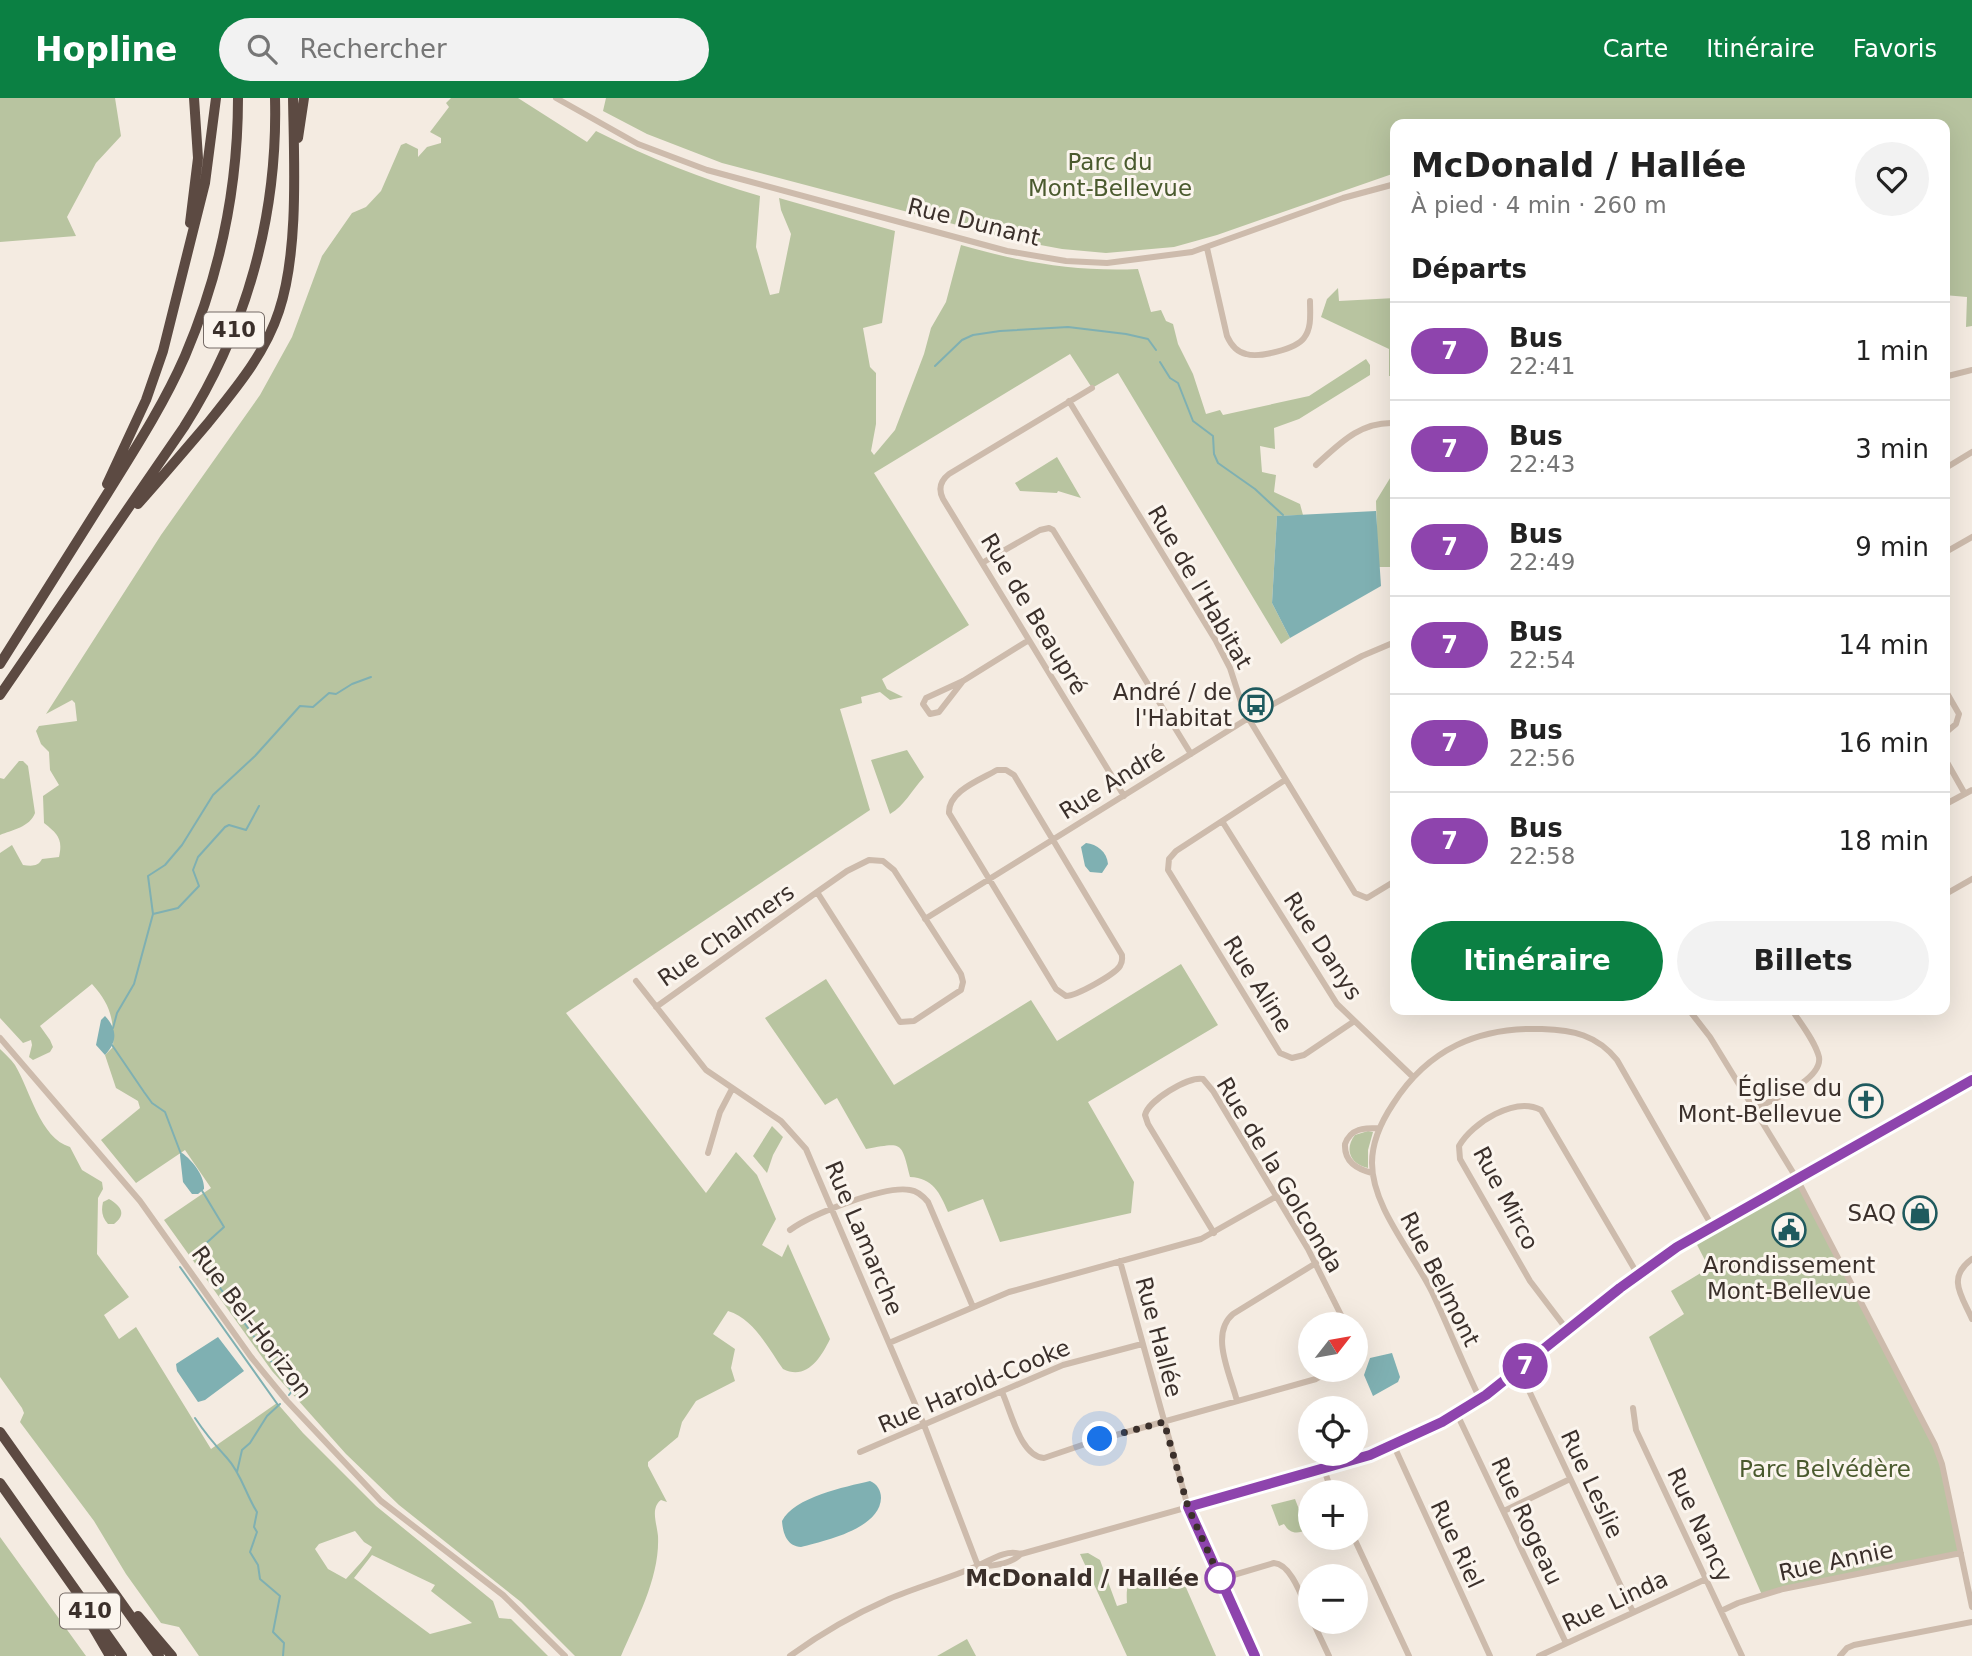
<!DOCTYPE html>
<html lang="fr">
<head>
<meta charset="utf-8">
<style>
	:root { --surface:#fff; --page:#f2f2f2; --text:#222; --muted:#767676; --line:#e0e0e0; --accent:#0b8043 }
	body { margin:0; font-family:"DejaVu Sans",sans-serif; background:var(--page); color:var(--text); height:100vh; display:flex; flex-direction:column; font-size:26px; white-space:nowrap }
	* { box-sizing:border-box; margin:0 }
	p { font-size:23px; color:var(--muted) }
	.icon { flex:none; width:38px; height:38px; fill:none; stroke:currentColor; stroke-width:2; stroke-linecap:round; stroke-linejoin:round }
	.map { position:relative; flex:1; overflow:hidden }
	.sheet { position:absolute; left:1390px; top:21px; width:560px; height:896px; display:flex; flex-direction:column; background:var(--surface); border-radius:14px; box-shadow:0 7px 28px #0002 }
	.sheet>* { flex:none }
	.badge { padding:0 14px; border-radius:23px; font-size:24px; line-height:46px }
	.needle { width:46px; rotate:59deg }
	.tools { position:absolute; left:1298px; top:1214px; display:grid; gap:14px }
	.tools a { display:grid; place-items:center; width:70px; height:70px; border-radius:50%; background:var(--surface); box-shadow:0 7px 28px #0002; font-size:35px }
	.you { position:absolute; width:35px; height:35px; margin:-18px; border:5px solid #fff; border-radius:50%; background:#1a73e8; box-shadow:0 0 0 10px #1a73e833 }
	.map>.badge { position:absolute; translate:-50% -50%; box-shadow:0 0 0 4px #fff }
	h2 { padding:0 21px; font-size:26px; line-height:63px }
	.round { display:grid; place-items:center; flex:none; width:74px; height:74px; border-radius:37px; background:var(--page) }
	.summary { display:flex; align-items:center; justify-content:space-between; height:119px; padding:0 21px }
	h1 { font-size:33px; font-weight:700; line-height:52px }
	.cta { display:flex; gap:14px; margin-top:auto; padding:14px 21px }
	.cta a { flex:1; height:80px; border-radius:42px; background:var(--accent); color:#fff; font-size:28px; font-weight:700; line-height:80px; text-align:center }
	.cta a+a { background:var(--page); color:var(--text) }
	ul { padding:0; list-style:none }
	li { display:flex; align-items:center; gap:21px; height:98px; padding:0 21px; border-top:2px solid var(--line) }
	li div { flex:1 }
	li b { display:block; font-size:26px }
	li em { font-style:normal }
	li .badge { min-width:77px; font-weight:700; text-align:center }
	header { display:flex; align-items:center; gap:42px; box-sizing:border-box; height:98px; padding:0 35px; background:var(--accent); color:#fff }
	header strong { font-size:33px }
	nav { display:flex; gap:38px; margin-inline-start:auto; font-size:24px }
	.search { width:490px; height:63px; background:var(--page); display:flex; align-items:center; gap:18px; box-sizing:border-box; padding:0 24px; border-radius:38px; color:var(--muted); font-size:26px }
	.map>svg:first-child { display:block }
	.green { fill:#b8c4a0; fill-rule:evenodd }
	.water { fill:#7fb0b2 }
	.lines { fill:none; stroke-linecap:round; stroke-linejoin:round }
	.stream { stroke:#7fb0b2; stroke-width:2 }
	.minor { stroke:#cdbbac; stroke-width:6 }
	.highway { stroke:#5c4a42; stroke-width:10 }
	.line-casing { stroke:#fff; stroke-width:16 }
	.line { stroke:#8e44ad; stroke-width:10 }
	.walk { stroke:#3b302b; stroke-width:7; stroke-dasharray:0 12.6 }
	.stop-dot { fill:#fff; stroke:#8e44ad; stroke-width:3.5 }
	.labels { text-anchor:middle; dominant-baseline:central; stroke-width:6; stroke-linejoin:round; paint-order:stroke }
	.shield { fill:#fbf5ee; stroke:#756b66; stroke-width:2 }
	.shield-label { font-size:21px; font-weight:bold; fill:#3b302b }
	.park-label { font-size:23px; fill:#4a5a2e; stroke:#fbf5ee }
	.street-label { font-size:23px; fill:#3b302b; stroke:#fbf5ee }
	.poi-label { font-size:23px; fill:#3b302b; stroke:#fbf5ee; text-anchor:end }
	.stop-label { font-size:23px; font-weight:bold; fill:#3b302b; stroke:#fbf5ee; text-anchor:end }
</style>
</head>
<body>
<header>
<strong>Hopline</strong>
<div class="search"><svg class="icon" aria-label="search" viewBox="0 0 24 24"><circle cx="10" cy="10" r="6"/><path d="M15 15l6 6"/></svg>Rechercher</div>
<nav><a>Carte</a><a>Itinéraire</a><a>Favoris</a></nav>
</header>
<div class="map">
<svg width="1972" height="1558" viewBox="0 0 1972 1558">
	<rect width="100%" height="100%" fill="#f4ebe1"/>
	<path class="green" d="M0,0H115L121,38L96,65L67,119L76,138L0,144Z
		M451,0H518L587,44L596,33C649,60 702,81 760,98L756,149L770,197L779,195L791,136L781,112L779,100L895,133L882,225L863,230L870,269L876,275V326L871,353L874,357L895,332L924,256L931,230L946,204L961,147C1020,164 1076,174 1138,171L1151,214L1161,212L1166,223L1173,226L1178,246L1193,276L1206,316L1220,312L1223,317L1309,298L1366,261L1370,267V277L1299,321L1274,330L1275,351L1260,348L1262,374L1276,377L1274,394L1300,406L1303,417L1277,418L1272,505L1290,540L1281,546L1118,275L1092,290L1070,256L874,375L969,527L882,581L887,591L903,599L890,602L880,594L861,599L862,605L840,611L870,712L566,915L706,1095L736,1054L757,1077L776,1121L762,1147L782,1159L788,1146L830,1241C821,1260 806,1283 783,1271C768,1250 754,1221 728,1213L713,1236L735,1251L731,1270L735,1283L696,1303L682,1324L678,1339L648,1364V1368L667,1404L661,1402C650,1410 657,1426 658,1438C660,1479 637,1521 621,1558H575L521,1504L399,1407L346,1356L272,1273L164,1122L211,1090L185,1052L136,1085L101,1042L140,1010L138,1003L116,990L105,957L113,949C114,922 111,907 92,886L40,928L50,942L53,949L50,954L33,962L29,959L32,947L31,942L23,945L0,920V755L12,747L23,767C31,768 38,769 42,761L59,759C63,741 58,736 44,725L43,698L59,687L50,672L49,654L41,646L36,633L39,628L77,623L75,605L72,602L46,616L161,437L260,297L292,239L322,158L352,115L366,109L381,93L401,47L406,45L418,51V59L427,49L441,45V40L430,34L449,9L446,5Z
		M606,0H1972V228L1966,229L1967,199L1944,197V26H1395V75L1217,137L1174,149L1106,155L1062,151L1014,142L722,65L647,36L603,13Z
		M1338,190L1339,203L1395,200V278H1389V251L1321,219L1327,201Z
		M1057,359L1081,400L1058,393L1057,395L1020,393L1015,385Z
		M1395,372V469H1378L1376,403Z
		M907,652L924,679C911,693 905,707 890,716L871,662Z
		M19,663H23L28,668L35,715C30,729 12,732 0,737V680L4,681Z
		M1181,866L1218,927L1088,1004L1134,1084L1131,1115L1000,1144L983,1101L948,1114C940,1095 933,1080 910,1079C901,1042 902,1045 866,1051L837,1000L825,1007L765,920L826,881L894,987L1031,902L1057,943Z
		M0,951C5,956 11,961 15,967C30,992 40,1040 70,1049L82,1072L102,1084L103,1091L98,1100L97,1156L129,1199L104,1217L119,1241L136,1229L211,1351L277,1305L303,1335L376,1408L493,1503L499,1520L511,1521L548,1558H199L179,1529L161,1525L126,1476L94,1423L20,1324L24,1315L22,1310L0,1279ZM355,1433L364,1444L372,1449C368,1458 353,1473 346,1481L328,1471L315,1451L319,1446ZM372,1457L435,1487L431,1493L472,1525L430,1536L354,1480Z
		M772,1028L783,1039L773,1057L767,1075L753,1058Z
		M1368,1033L1373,1034L1368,1052V1070C1350,1066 1344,1051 1355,1037Z
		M1797,1081L1935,1347L1961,1455L1762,1497L1649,1239L1684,1216L1671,1193L1709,1170L1693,1139Z
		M109,1101C121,1108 127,1116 114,1126H108C102,1119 101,1113 103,1104Z
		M1295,1401L1307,1432C1297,1436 1290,1436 1284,1426L1279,1428L1271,1407Z
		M0,1439L86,1558H0Z
		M1088,1455L1100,1462L1117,1508L1127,1505C1126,1491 1127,1484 1137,1474L1144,1485L1177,1469L1216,1558H1127L1080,1456Z
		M967,1541L976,1558H937Z"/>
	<path class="water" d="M1376,413L1381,488L1290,540L1272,505L1277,418Z
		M1086,745C1097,746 1107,754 1108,766L1102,775L1090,774L1085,768L1081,749Z
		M105,918C118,932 117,944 105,957L96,947L101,922Z
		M182,1055C192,1062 205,1078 204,1091L198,1096H192L183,1084L180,1057Z
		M218,1239L244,1273L205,1302L198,1304L177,1273L176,1266Z
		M1392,1255L1400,1279L1398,1284L1373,1298L1364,1277L1370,1260Z
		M870,1383C877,1386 881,1392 881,1400C880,1431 824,1443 801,1449C787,1448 783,1436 782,1423C794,1399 845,1389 870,1383Z"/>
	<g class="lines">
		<path class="stream" d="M1160,264L1170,280L1178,285L1193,323L1213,338L1214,356L1218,365L1255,391L1283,417
			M935,268L962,242L973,237L1000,233L1068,229L1126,236L1148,241L1156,252
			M153,816L178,810L199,788L193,772L198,759L225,729L229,727L246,732L259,708
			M113,930L117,915L134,886L153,816L148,778L165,767L182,747L213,697L255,658L300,608L313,609L329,595L336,596L352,586L371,579
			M112,947L144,994L152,1005L165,1014L181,1056
			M201,1091L224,1129L202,1149L206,1165L218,1187L292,1293L289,1297
			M180,1169L278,1307
			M195,1320C205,1335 215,1347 227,1360C241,1375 246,1397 257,1414L254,1429L257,1434L250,1454L258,1467L260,1481L280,1498L273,1534L284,1545L283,1558
			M237,1374L242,1352L250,1345L267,1318L280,1306"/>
		<path class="minor" d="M556,0L638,46L707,72L1007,153L1066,163L1107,165L1192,154L1343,100L1395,86
			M1207,150L1227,238C1231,247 1237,254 1246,256C1259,260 1296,251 1304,240C1312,230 1310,215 1310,203
			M1944,279L1972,272
			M1092,290L949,376C940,383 938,391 943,401L1124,698
			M1069,303L1216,543L1230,570L1244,613L1355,795L1367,800L1395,783
			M1316,367C1340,345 1361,323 1395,325
			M1944,371L1972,354
			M1944,455L1972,439
			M982,465L1040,432L1049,430L1053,432L1191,656
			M963,583L939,614L930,616L923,606L926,600L963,583L1029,542
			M1944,590L1959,616L1956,626L1944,636
			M1944,659L1965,696
			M997,672H1006L1014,677L1122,857C1122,862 1123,863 1120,868C1114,877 1076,898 1066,898L1056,891L949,715C948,693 980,682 997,672Z
			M1285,682L1176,753L1169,761L1168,772L1280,955L1292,960L1304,957L1353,924
			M1944,707L1972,692
			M1222,723L1337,906L1412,978
			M1944,797L1972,781
			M925,821L1255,616L1362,558L1395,544
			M636,883L706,972L781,1023L806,1051L924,1327L978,1468
			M656,909L817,794L847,773L869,762L883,763L894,772L961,876L963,884L961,892L914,923L900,924L817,794
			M1689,912L1710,939L1797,1081L1935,1347L1942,1366L1972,1509
			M0,940L140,1103L251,1259L287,1303L381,1403L503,1497L565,1558
			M1755,1011C1771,1002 1823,982 1819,959C1815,943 1801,926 1792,912
			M708,1055L720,1014L732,991
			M1372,1075C1357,1071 1344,1064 1345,1046C1351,1030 1364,1030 1379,1030
			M790,1132C812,1116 885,1087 910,1092C918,1093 923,1098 928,1104L973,1209
			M1214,1135L1148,1026L1145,1017C1148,1003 1188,978 1203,981L1213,993L1308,1151L1346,1227
			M1972,1161C1946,1180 1962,1198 1972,1221
			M1120,1163L1188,1409L1255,1558
			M1568,1233L1530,1183L1460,1061L1459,1048C1472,1025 1515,998 1541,1012L1638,1177
			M889,1245L1009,1194L1201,1141L1277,1098
			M1518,1273L1524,1282L1633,1514
			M1002,1294C1011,1313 1020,1358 1044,1360L1091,1344L1316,1281L1332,1272
			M1480,1301C1463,1266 1449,1230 1432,1194C1413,1155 1372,1109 1372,1065C1372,1043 1381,1024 1393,1006C1428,951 1478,929 1542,931C1573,932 1597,937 1617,962L1712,1128
			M1237,1303C1231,1278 1209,1236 1233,1216L1316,1165
			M1633,1310L1636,1332L1742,1558
			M1457,1316L1566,1545
			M1394,1348L1490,1558
			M860,1354L1063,1267L1142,1246
			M1324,1371L1332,1395
			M1504,1413L1570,1381
			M1354,1440L1409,1558
			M980,1468C993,1468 1011,1466 1021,1456
			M1220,1481L1274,1465C1292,1466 1303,1503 1311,1519
			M1721,1513L1738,1505L1783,1491L1961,1455
			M1313,1524L1329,1558
			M790,1558C820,1536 855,1516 889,1501C917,1489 947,1481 975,1469C990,1463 1004,1451 1021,1456L1324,1371L1386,1351L1424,1334L1486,1297L1620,1190L1677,1149L1972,982
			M1539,1558L1706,1481
			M1840,1558L1847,1550L1854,1547L1972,1524"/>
		<path class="highway" d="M298,40L304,0
			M190,125L198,60L194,0
			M107,386L146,302L163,253L205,85L216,0
			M138,406C162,379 185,352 208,325C236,290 265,256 279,213C299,153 294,63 293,0
			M0,566C36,509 71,453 107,396C135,351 164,306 185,258C220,176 238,89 238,0
			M0,597L184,329C247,230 278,117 275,0
			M0,1334L159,1558
			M0,1385L122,1558
			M86,1517L110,1558
			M138,1518L172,1558"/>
	</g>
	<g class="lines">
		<defs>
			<path id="line" d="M1255,1558L1188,1409L1370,1357L1442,1324L1486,1297L1620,1190L1677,1149L1972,982"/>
		</defs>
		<use href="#line" class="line-casing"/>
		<use href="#line" class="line"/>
		<path class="walk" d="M1100,1341L1164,1324L1188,1409L1220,1480"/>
	</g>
	<defs>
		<symbol id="bus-ring" viewBox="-11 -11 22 22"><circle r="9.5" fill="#fbf5ee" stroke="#1f5a5e" stroke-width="1.5"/><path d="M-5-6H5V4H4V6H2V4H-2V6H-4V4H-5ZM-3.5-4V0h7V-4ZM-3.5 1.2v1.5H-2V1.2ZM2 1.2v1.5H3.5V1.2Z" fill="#1f5a5e"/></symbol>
		<symbol id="church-ring" viewBox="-11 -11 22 22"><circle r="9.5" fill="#fbf5ee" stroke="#1f5a5e" stroke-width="1.5"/><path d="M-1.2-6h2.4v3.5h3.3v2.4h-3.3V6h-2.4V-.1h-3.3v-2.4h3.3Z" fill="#1f5a5e"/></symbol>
		<symbol id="shop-ring" viewBox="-11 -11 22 22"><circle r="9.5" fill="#fbf5ee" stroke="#1f5a5e" stroke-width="1.5"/><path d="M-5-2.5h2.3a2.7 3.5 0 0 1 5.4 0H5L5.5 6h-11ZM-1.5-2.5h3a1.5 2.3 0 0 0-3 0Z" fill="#1f5a5e"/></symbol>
		<symbol id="civic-ring" viewBox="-11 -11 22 22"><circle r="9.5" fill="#fbf5ee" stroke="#1f5a5e" stroke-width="1.5"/><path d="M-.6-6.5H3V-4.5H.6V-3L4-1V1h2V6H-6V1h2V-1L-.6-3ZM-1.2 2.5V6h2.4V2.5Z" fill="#1f5a5e"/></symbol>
	</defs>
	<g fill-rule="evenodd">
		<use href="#bus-ring" x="1237" y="588" width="38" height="38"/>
		<use href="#church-ring" x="1847" y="984" width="38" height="38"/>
		<use href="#shop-ring" x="1901" y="1096" width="38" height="38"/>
		<use href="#civic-ring" x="1770" y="1113" width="38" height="38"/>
	</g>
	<circle class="stop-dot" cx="1220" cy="1480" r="14"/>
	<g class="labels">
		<g class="shield">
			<rect x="204" y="214.5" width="60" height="35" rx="5"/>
			<rect x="60" y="1495.5" width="60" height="35" rx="5"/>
		</g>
		<g class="shield-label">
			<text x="234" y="232">410</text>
			<text x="90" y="1513">410</text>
		</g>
		<g class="park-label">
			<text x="1110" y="64">Parc du<tspan x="1110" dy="26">Mont-Bellevue</tspan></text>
			<text x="1825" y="1371">Parc Belvédère</text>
		</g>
		<g class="street-label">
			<text transform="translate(974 124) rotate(14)">Rue Dunant</text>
			<text transform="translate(1200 489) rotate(60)">Rue de l'Habitat</text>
			<text transform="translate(1034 516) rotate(59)">Rue de Beaupré</text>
			<text transform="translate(1112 684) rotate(-32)">Rue André</text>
			<text transform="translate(726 837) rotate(-35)">Rue Chalmers</text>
			<text transform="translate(1323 848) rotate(57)">Rue Danys</text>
			<text transform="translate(1258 886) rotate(58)">Rue Aline</text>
			<text transform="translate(1280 1077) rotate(59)">Rue de la Golconda</text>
			<text transform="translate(1506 1100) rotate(62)">Rue Mirco</text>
			<text transform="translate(864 1140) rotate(67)">Rue Lamarche</text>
			<text transform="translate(1440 1181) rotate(63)">Rue Belmont</text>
			<text transform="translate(252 1224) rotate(53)">Rue Bel-Horizon</text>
			<text transform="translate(1159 1239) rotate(75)">Rue Hallée</text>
			<text transform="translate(974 1288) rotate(-23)">Rue Harold-Cooke</text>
			<text transform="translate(1592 1386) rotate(65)">Rue Leslie</text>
			<text transform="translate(1527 1423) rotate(65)">Rue Rogeau</text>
			<text transform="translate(1700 1427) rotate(65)">Rue Nancy</text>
			<text transform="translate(1457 1446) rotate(65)">Rue Riel</text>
			<text transform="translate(1836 1463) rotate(-12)">Rue Annie</text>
			<text transform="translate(1615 1503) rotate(-25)">Rue Linda</text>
		</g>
		<g class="poi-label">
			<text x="1232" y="594">André / de<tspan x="1232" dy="26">l'Habitat</tspan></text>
			<text x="1842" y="990">Église du<tspan x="1842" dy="26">Mont-Bellevue</tspan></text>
			<text x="1896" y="1115">SAQ</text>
			<text x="1789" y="1167" text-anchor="middle">Arondissement<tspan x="1789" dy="26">Mont-Bellevue</tspan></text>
		</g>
		<g class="stop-label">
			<text x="1199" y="1480">McDonald / Hallée</text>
		</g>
	</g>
</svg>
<div class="tools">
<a><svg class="needle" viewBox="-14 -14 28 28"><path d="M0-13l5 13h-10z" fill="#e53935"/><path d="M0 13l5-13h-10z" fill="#767676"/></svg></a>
<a><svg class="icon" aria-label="locate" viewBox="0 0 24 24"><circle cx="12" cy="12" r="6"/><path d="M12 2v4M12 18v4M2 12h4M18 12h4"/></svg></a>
<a>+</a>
<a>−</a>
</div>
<div class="you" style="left:1100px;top:1341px"></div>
<b class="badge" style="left:1525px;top:1268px;background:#8e44ad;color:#fff">7</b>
<section class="sheet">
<div class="summary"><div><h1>McDonald / Hallée</h1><p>À pied · 4 min · 260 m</p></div><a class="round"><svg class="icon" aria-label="heart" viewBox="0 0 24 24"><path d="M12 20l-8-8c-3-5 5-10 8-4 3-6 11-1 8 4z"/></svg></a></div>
<h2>Départs</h2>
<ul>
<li><span class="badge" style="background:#8e44ad;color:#fff">7</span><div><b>Bus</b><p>22:41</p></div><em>1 min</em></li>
<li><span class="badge" style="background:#8e44ad;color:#fff">7</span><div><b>Bus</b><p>22:43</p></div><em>3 min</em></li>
<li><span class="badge" style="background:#8e44ad;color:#fff">7</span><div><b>Bus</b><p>22:49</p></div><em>9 min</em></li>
<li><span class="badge" style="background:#8e44ad;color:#fff">7</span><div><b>Bus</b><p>22:54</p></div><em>14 min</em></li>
<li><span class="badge" style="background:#8e44ad;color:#fff">7</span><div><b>Bus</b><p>22:56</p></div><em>16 min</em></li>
<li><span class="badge" style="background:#8e44ad;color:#fff">7</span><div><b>Bus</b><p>22:58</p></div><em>18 min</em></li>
</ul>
<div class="cta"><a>Itinéraire</a><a>Billets</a></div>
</section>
</div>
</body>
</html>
